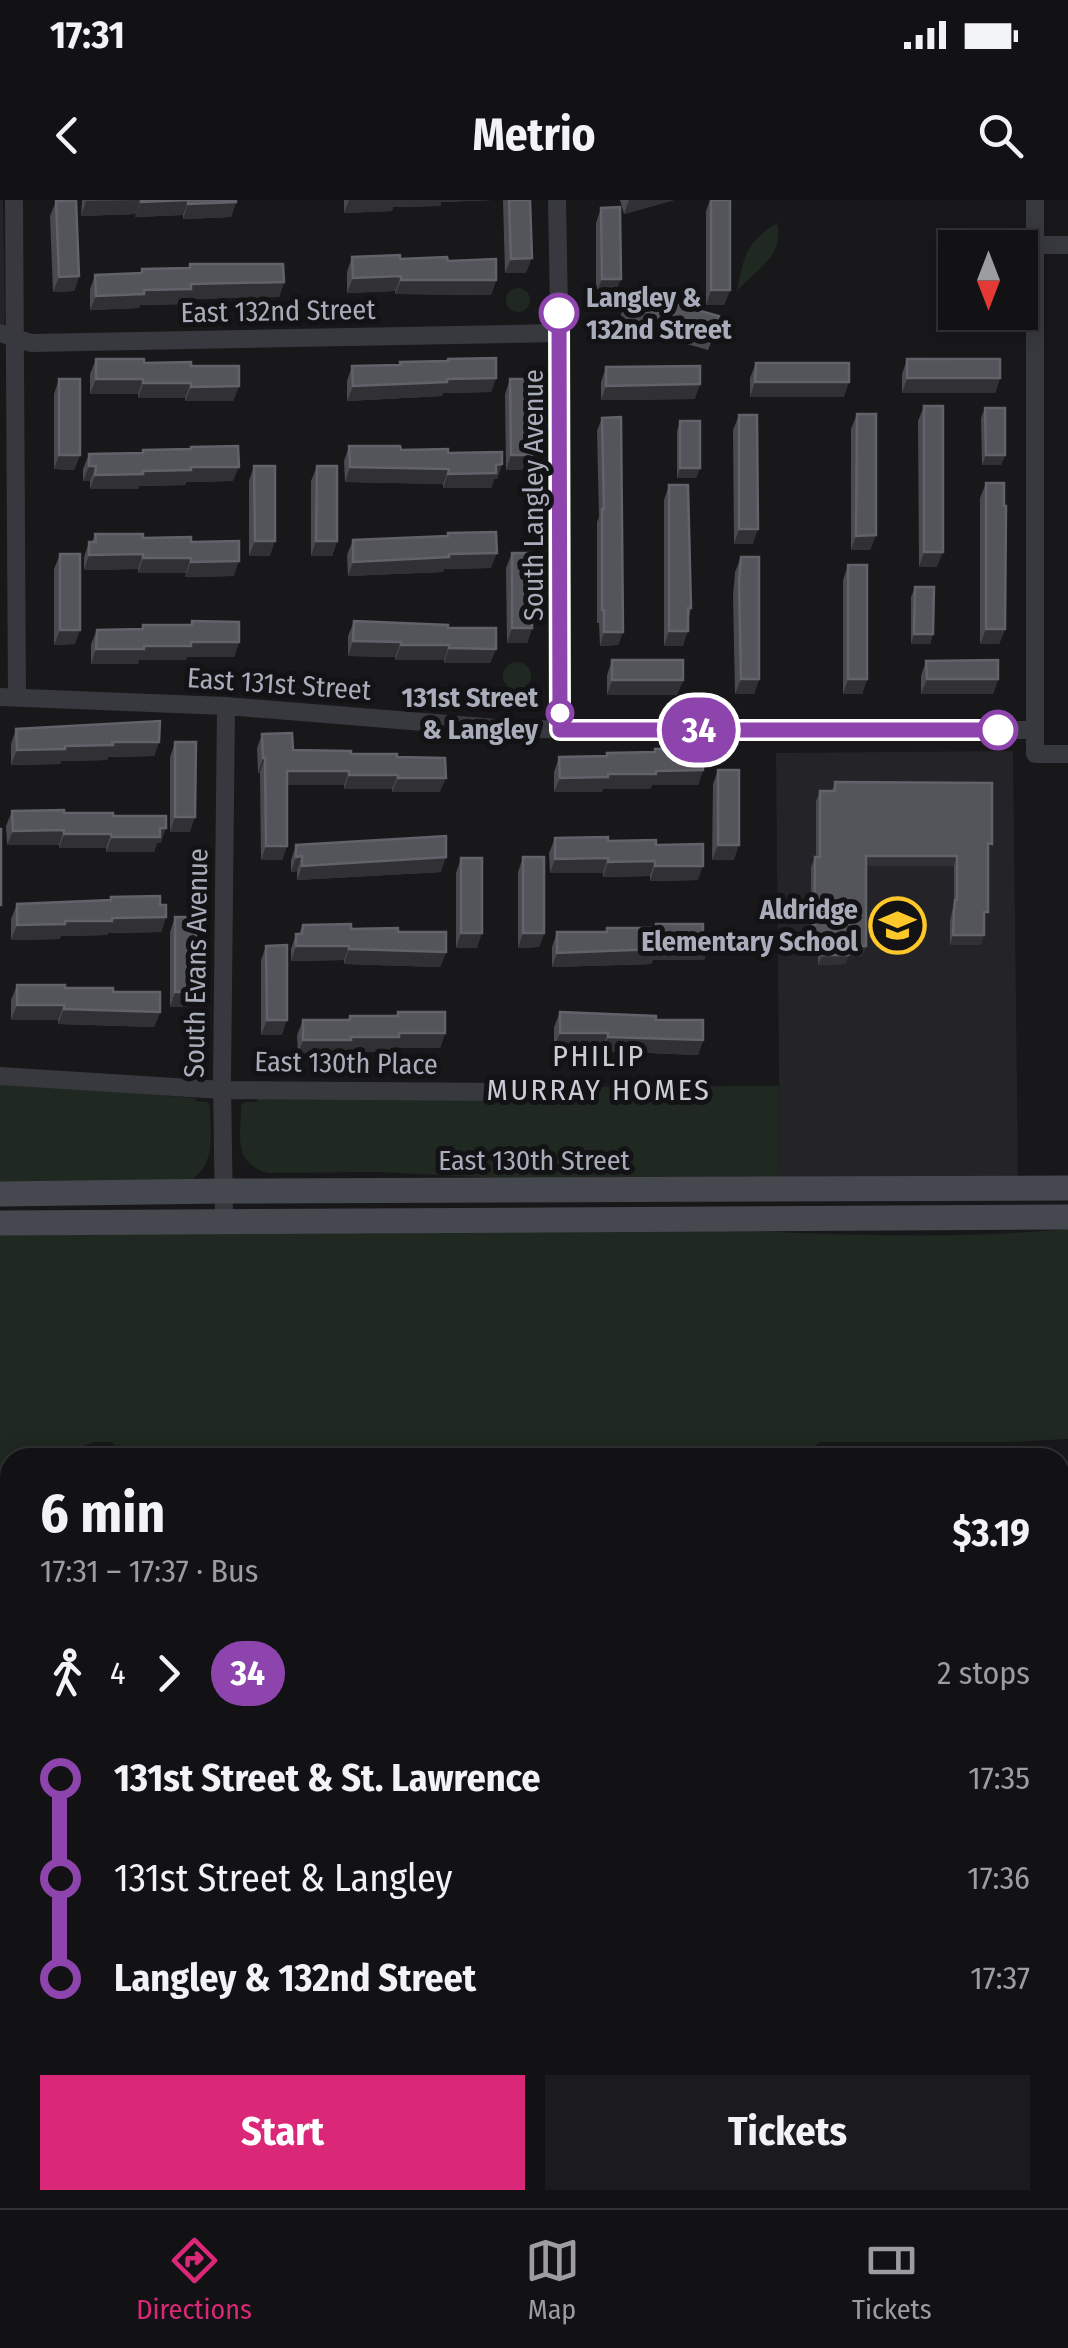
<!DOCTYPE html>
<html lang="en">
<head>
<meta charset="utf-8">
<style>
	:root { --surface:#121114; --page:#1b1a1d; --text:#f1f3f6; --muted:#9c9da0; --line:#313134; --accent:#db2777 }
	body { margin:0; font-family:"Fira Sans Condensed",sans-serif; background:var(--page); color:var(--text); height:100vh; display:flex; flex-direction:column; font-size:38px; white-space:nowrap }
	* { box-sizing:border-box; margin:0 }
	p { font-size:32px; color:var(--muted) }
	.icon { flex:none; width:55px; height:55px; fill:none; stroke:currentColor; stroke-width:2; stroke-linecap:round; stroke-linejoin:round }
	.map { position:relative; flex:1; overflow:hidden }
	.side { position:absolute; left:0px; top:1248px; width:1070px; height:762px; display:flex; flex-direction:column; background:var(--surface); border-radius:30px 30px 0 0; box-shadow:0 5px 25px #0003,0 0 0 2px var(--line) }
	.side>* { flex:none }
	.badge { padding:0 20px; border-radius:32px; font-size:35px; line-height:65px }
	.needle { width:65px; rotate:180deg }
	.controls { position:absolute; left:938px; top:30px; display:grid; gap:20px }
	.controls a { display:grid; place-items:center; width:100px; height:100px; border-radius:0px; background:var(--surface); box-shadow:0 5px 25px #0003,0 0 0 2px var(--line); font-size:50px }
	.map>.badge { position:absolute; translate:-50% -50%; box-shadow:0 0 0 5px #fff }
	.legs { display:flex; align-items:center; gap:15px; height:110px; padding:0 40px; font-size:32px }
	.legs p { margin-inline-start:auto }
	.summary { display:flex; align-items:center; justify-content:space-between; height:170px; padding:0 40px }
	h1 { font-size:55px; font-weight:700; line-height:75px }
	.cta { display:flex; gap:20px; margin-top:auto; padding:20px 40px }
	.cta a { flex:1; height:115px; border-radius:0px; background:var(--accent); color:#fff; font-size:40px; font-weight:700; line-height:115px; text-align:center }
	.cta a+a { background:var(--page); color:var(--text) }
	ul { padding:0 40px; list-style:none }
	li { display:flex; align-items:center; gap:35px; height:100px; font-size:38px }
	li i { display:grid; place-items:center; width:15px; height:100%; margin:0 12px; background:currentColor }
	li i::after { content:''; width:25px; height:25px; margin:-12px; border:8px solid; border-radius:50%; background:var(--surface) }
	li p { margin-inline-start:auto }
	li:first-child i { background:linear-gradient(#0000 50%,currentColor 0) }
	li:last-child i { background:linear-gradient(currentColor 50%,#0000 0) }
	.status { display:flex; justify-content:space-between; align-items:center; height:70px; padding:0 50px; background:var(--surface); direction:ltr }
	.status svg { height:28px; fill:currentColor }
	header { display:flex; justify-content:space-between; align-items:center; height:130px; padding:0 40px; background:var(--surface); font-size:45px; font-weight:700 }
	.tabs { display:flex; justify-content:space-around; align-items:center; height:140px; border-top:2px solid var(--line); background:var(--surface); font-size:28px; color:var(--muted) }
	.tabs a { display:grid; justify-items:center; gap:5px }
	.tabs .selected { color:var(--accent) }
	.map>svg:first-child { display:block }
	.built { fill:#242327 }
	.green { fill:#1f2821 }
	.water { fill:#2c353f }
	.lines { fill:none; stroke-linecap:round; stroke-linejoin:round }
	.minor { stroke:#38393f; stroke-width:18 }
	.secondary { stroke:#46484f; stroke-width:25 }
	.wall { fill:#49494f }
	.shaded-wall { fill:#313135 }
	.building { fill:#54545b; stroke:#61626a; stroke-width:2.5 }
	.line-1-casing { stroke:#fff; stroke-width:22 }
	.line-1 { stroke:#8e44ad; stroke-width:15 }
	.stop-1-dot { fill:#fff; stroke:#8e44ad; stroke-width:5 }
	.labels { text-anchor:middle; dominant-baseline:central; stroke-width:10; stroke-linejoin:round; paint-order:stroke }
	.stop-label { font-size:28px; font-weight:bold; fill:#a9adbb; stroke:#131215; text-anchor:start }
	.street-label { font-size:28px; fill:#a9adbb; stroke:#131215 }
	.poi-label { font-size:28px; font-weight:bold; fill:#a9adbb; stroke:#131215; text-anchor:end }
	.neighbourhood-label { font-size:30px; letter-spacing:2.5px; fill:#caccd6; stroke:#131215 }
</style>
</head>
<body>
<div class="status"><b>17:31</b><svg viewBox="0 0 49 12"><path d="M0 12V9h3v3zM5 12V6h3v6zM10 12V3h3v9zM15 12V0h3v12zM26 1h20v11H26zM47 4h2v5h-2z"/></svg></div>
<header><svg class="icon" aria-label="back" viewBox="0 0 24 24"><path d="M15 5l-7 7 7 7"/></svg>Metrio<svg class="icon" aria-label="search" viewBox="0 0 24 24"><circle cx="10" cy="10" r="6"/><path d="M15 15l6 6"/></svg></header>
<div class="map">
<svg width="1068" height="2008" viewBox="0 0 1068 2008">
	<rect width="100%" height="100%" fill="#18171a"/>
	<path class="built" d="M0,0H3L5,118L4,124L0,127Z
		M1013,551L1018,978L780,980L776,553Z"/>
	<path class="green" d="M777,23C785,57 756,69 737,91C743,57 747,41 777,23Z
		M506 100a12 12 0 1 1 24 0a12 12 0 1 1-24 0Z
		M503 476a14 14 0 1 1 28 0a14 14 0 1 1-28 0Z
		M0,883L195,898L196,901L207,902L210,906C210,935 217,963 190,981L0,982Z
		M779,886L780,980L562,981L376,972L268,973C232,962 241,937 241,905L245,902H257V898L520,899V887Z
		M714,1029C832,1035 950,1040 1068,1029V1239L1010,1242H821L794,1258H122L112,1242H94L56,1257L10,1258V1276L0,1280V1033Z"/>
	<path class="water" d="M0,1379L10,1380V1560H0Z
		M0,1590H10V1772H0Z
		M10,1950V2000H88L87,2008H0V1957Z
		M1060,1956H1068V2008H1025L1024,2000H1060Z
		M101,2000H207L206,2008H101Z
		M223,2000H329V2008H224Z
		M345,2000H451L450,2008H345Z
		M458,2000H787V2008H458Z
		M858,2000H937L936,2008H859Z
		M941,2000H1021L1020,2008H942Z"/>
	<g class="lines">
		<path class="minor" d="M14,0L17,497
			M557,0L561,219V530
			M1035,0V554H1068
			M1035,45H1068
			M0,133L31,143L559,133
			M0,497L226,506L509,529L1035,530
			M0,876L222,890L511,892
			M224,1020L222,881L226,506"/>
		<path class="secondary" d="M0,994L223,991L1068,988
			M0,1023L1068,1017"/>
	</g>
	<path class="wall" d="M82,0H236V2L231,17L183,19V15L135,17L136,14L81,16Z
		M344,0H493L441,2L440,6L393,7L392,11L344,13Z
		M503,0H530L526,73H505Z
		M620,0H674L624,14Z
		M710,0H730V90L724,105H706V11Z
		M56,1L79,76L74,91L53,92L50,16Z
		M601,8L615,94H596V23Z
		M352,57L448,61L496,80L491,95L395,94V91L347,93V72Z
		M190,64L284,82L279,97L187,99L186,104L140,105L139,108L90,110V89L95,75L141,73L142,69L189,68Z
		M629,91L714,135L708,150L618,124Z
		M96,159L191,166L239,186L233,201H185V198H138V194H90V174Z
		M907,159L1000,178L995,193H902V174Z
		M400,162L496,178L491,192L443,193L442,196L347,201V181L352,166L399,165Z
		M756,163L844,197H750V178Z
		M606,167L695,199L601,200V182Z
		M59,179L80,255L74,270L54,269V194Z
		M510,179L532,255L526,269L506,270L505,194Z
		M924,206L937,367H919L918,221Z
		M985,208L1005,255L1001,265H982L981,218Z
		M857,214L876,335L870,350H851V229Z
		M739,215L753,344H734L733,230Z
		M602,218L623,432L618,445L600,446L599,423H597V322L599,317L597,231Z
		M680,221L700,268L696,278H677V231Z
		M349,246L448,253L502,264L497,279H494L491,288H443V284L345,282L344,261Z
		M191,247L233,281L186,282L185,285L139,286L138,289H90V281H83V269L89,254L142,253L143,250L190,249Z
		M254,266L270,356H249V281Z
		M317,266L337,341L332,356H311V281Z
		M986,283L1005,429L999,444H980V298Z
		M669,285L691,408L683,446H664V300Z
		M448,333L491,368L444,369L443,372L348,376L347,355L353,340L447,336Z
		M95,334L191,342L234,376L185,377L186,373H138V369L84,370V357L89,342H92Z
		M512,353L532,428L527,443H507L506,368Z
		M60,354L75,444L54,445V369Z
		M741,357L759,479L754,494H735L733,396L735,372Z
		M848,365L867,479L862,494H843V380Z
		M915,387L933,434L930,444H911V397Z
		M192,421L239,442L234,457H187L186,460H139L138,464H91V444L97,430L142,429L143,425H191Z
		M354,421L448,428L496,449L490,463H444V460H395V457L348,456V436Z
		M612,460L683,480L677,495H607V475Z
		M926,461L998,479L993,494H921V476Z
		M16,529L159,542L154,556L108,557L107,560L61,561L60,564L11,565V544Z
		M262,534L293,550L397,557L440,592H392V589H344V585H287V646L282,660H261L260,573H258L257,548Z
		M175,542L190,632H170V557Z
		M607,553L703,570L698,585H652L650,589H603L602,592H554V572L559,557L606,556Z
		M718,570L734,660H712L713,584Z
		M835,582L988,654L984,721L981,745H950V721L954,703V666H866V746L862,756H848L845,764L818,765V756H811V667L815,657H816V601L820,591H832Z
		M12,611L113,616L161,643H157L154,652H106V648H59V645H7L6,626Z
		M555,638L656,645L698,680L650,681V676L603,677V673H550L549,653Z
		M296,645L441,672L297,680V671L291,672V660Z
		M523,657L544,733L539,747L518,748V672Z
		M461,658L477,748H456V673Z
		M111,697L160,705L166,717L161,732L108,733L107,735L61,736L59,739L11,740V719L17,704L110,700Z
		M175,717L190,807H170V732Z
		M656,724L703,733L709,745L704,760H653L651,764L552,767V747L557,732H606L607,728H654Z
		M303,725L398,732L446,752L440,767L344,764V760L291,761V749L296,734H299Z
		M266,746L282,835H261V760Z
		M17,785L113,792L160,812L154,827L58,824V820H11V800Z
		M398,812L445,833L440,848H394L393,851L347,852L346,855H298L297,835L303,820H348L350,816H396Z
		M560,812L703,840L698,855L602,851V848H554V827Z"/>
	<path class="shaded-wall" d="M141,0L136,14L81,16L86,1Z
		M189,0L183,15L135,17L141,2Z
		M349,0H493L441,2L440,6L393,7L392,11L344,13Z
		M629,0H674L624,14Z
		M236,2L231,17L183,19L188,4Z
		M532,58L526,73H505L511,59Z
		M79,76L74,91L53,92L59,77Z
		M401,76L395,91L347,93L353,78Z
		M602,79H621L615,94H596Z
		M401,80H496L491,95L395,94Z
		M284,82L279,97L187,99L186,104L140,105L139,108L90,110L96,96L191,84Z
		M711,90H730L724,105H706Z
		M496,178L491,192L443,193L442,196L347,201L353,186L447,179Z
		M907,178H1000L995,193H902Z
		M96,179H143L138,194H90Z
		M755,182H849L844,197H750Z
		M143,183H191L185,198H138Z
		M700,184L695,199L601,200L606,186Z
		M239,186L233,201H185L191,187Z
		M59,255H80L74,270L54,269Z
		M511,255H532L526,269L506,270Z
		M986,255H1005L1001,265H982Z
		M502,264L497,279H494L491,288H443L448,274Z
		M89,266H96L90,281H83Z
		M191,267H239L233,281L186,282L185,285L139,286L138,289H90L95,275Z
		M350,267L449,269L443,284L345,282Z
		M680,268H700L696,278H677Z
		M739,329H758L753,344H734Z
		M876,335L870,350H851L856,336Z
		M255,341H275L270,356H249Z
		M316,341H337L332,356H311Z
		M924,352H943L937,367H919Z
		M497,353L491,368L444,369L443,372L348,376L353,362L449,354Z
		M143,354L138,369L84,370L89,355Z
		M143,358H191L186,373H138Z
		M239,361L234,376L185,377L191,362Z
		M512,428H532L527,443H507Z
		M986,429H1005L999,444H980Z
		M60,430H80L75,444L54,445Z
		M669,431H688L683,446H664Z
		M604,432H623L618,445L600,446Z
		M914,434H933L930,444H911Z
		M353,441L401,442L395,457L348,456Z
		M191,442H239L234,457H187L186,460H139L138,464H91L96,449Z
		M401,445H449L444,460H395Z
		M449,448L496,449L490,463H444Z
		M741,479H759L754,494H735Z
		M848,479H867L862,494H843Z
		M927,479H998L993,494H921Z
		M612,480H683L677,495H607Z
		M112,542H159L154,556L108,557L107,560L61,561L60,564L11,565L17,550Z
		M263,558H265L260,573H258Z
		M703,570L698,585H652L650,589H603L602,592H554L560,578L656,571Z
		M287,571H349L344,585H281Z
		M349,575H398L392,589H344Z
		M398,578H446L440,592H392Z
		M175,617H195L190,632H170Z
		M160,628H166L161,643H157L154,652H106L112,637Z
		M64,630L59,645H7L13,631Z
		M64,634H111L106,648H59Z
		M718,645H739L734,660H712Z
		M266,646H287L282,660H261Z
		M302,656L297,671L291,672L296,657Z
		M866,656H957L954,666H862Z
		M446,657L441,672L297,680L302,666Z
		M608,658L603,673H550L555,659Z
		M655,661L650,676L603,677L608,662Z
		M655,666H703L698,680L650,681Z
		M166,717L161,732L108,733L107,735L61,736L59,739L11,740L17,725L112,718Z
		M461,733H482L477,748H456Z
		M523,733H544L539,747L518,748Z
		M953,735H984L981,745H950Z
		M656,745H709L704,760H653L651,764L552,767L557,753Z
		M296,746H349L344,760L291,761Z
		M814,746H822L818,756H811Z
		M848,746H866L862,756H848L845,764L818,765L822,755Z
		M349,749L446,752L440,767L344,764Z
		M175,792H196L190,807H170Z
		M17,805H64L58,820H11Z
		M64,809L160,812L154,827L58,824Z
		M267,820H287L282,835H261Z
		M399,833H445L440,848H394L393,851L347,852L346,855H298L303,840Z
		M560,833H608L602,848H554Z
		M608,837L703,840L698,855L602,851Z"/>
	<path class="building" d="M76,0L79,76L59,77L56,1Z
		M141,0H236V2L188,4L189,0L141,2Z
		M509,0H530L532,58L511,59Z
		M711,0H730V90H711Z
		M620,7L621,79H602L601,8Z
		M400,55V59L447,57L448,61L496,59V80H401V76L353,78L352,57Z
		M190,64H283L284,82L191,84V89L144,90V94L96,96L95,75L142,73V69L190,68Z
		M629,91L719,116L714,135L624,109Z
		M496,158V178L447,179V182L353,186L352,166L401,165L400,162L448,161V159Z
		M96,159H144V163L191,162V166H239V186L191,187V183H143V179H96Z
		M907,159H1000V178H907Z
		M756,163H849V182H755Z
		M700,166V184L606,186V167Z
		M59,179H80V255H59Z
		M510,179H531L532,255H511Z
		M924,206H943V352H924Z
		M985,208H1005V255H986Z
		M857,214H876V335L856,336Z
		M739,215H757L758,329H739Z
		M621,217L623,432H604V410H602V309H604L602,218Z
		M680,221H700V268H680Z
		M238,246L239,267H191V270L143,271V274L95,275L96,266H89V254L143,253V250L191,249V247Z
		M349,246H400L401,250L448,249V253L502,252V264L496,265V273L448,274L449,269L350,267Z
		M254,266H275V341H255Z
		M317,266H337V341H316Z
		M986,283H1004V306H1006L1005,429H986Z
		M669,285H688L691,408H688V431H669Z
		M496,332L497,353L449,354V357L353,362V340L448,336V333Z
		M95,334H143V338L191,337V342L239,341V361L191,362V358H143V354L89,355V342H96Z
		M512,353H532V428H512Z
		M60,354H80V430H60Z
		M741,357H759V479H741L739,381Z
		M848,365H867V479H848Z
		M915,387H934L933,434H914Z
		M192,421L239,422V442H191V446H144V449H96L97,430L143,429V425H192Z
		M354,421L448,425V428H496V449L449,448V445H401V442L353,441Z
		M612,460H683V480H612Z
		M998,460V479H927L926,461Z
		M160,521L159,542H112L113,545L65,546V549L17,550L16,529Z
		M292,533L293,550L351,551V554H397V557L445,558L446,578H398V575H349V571H287V646H266L265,558H263L262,534Z
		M175,542H196L195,617H175Z
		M703,548V570L656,571V574H608V577L560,578L559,557L607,556V553L655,552V549Z
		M718,570H739V645H718Z
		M835,582L992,583V644L988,643V712H984V735H953L954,711L955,700H957V656H866V746H848V755H822V746H814L815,657H820V591H835Z
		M64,610V613H113V616H166V628H160V637H112L111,634H64V630L13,631L12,611Z
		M0,629H1V705H0Z
		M446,636V657L302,666V656L296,657V645Z
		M608,637V641L656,640V645L703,644V666H655V661L608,662V658L555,659V638Z
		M523,657H544V733H523Z
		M461,658H482V733H461Z
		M160,696V705H166V717L112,718V721H65V724L17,725V704L111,700V697Z
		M175,717H196V792H175Z
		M351,724V729L398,728V732H446V752L349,749V746H296V734H302L303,725Z
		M656,724H703V733H709V745H656V749L557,753V732H607V728H656Z
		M287,745V820H267L266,746Z
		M17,785H65V788H113V792H160V812L64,809V805H17Z
		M398,812H445V833H399V837H351V840H303V820H350V816H398Z
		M560,812L656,816V820H703V840L608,837V833H560Z"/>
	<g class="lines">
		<defs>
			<path id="line-1" d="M559,113L560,530H998"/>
		</defs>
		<use href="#line-1" class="line-1-casing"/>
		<use href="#line-1" class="line-1"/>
	</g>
	<defs>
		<symbol id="school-ring" viewBox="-11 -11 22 22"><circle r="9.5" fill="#131215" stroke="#ffc82a" stroke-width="1.5"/><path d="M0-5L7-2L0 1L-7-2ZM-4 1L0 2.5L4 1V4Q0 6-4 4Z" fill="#ffc82a"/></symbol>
	</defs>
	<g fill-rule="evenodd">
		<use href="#school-ring" x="866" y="694" width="63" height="63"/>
	</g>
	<g class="stop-1-dot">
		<circle cx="559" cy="113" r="18"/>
		<circle cx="560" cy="513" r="12"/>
		<circle cx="998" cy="530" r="18"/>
	</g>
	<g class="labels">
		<g class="stop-label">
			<text x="586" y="97">Langley &amp;<tspan x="586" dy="32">132nd Street</tspan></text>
			<text x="538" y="497" text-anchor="end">131st Street<tspan x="538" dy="32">&amp; Langley</tspan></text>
		</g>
		<g class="street-label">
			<text transform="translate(278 111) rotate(-1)">East 132nd Street</text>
			<text transform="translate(533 295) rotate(-90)">South Langley Avenue</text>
			<text transform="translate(279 484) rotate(4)">East 131st Street</text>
			<text transform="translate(196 763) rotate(-89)">South Evans Avenue</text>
			<text transform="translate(346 863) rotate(1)">East 130th Place</text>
			<text x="534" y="960">East 130th Street</text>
		</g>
		<g class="poi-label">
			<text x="858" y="709">Aldridge<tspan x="858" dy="32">Elementary School</tspan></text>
		</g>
		<g class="neighbourhood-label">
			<text x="599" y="856">PHILIP<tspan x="599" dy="34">MURRAY HOMES</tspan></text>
		</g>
	</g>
</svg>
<div class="controls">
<a><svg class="needle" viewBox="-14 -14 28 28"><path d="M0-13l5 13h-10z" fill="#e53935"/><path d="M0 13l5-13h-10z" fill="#9c9da0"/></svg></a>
</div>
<b class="badge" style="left:699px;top:530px;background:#8e44ad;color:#fff">34</b>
<section class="side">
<div class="summary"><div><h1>6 min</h1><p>17:31 – 17:37 · Bus</p></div><b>$3.19</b></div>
<div class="legs"><svg class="icon" aria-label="walk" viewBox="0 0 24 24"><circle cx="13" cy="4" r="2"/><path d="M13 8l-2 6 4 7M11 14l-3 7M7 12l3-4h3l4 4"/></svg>4<svg class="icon" aria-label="forward" viewBox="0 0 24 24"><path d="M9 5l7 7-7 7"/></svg><b class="badge" style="background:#8e44ad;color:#fff">34</b><p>2 stops</p></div>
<ul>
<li><i style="color:#8e44ad"></i><b>131st Street &amp; St. Lawrence</b><p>17:35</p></li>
<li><i style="color:#8e44ad"></i><span>131st Street &amp; Langley</span><p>17:36</p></li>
<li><i style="color:#8e44ad"></i><b>Langley &amp; 132nd Street</b><p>17:37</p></li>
</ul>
<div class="cta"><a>Start</a><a>Tickets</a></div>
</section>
</div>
<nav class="tabs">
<a class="selected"><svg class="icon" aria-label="directions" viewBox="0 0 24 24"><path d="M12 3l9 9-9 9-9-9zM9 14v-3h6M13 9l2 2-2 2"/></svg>Directions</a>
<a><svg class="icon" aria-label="map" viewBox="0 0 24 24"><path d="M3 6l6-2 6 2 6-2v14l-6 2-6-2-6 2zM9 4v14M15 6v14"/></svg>Map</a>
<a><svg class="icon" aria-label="tickets" viewBox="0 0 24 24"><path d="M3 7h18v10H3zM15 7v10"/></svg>Tickets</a>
</nav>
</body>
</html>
